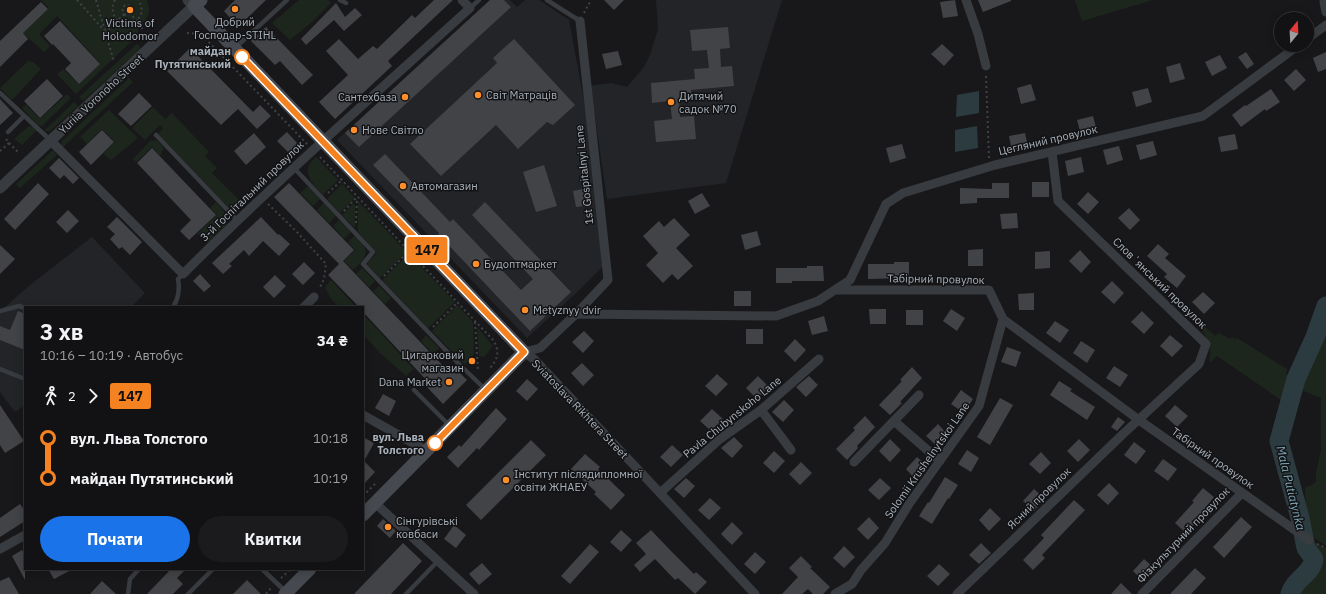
<!DOCTYPE html>
<html lang="uk">
<head>
<meta charset="utf-8">
<style>
	:root { --surface:#121214; --page:#1b1b1d; --text:#f1f3f6; --muted:#9c9ea0; --line:#313234; --accent:#1a73e8 }
	body { margin:0; font-family:"IBM Plex Sans",sans-serif; background:var(--page); color:var(--text); height:100vh; display:flex; flex-direction:column; font-size:15px; white-space:nowrap }
	* { box-sizing:border-box; margin:0 }
	p { font-size:13px; color:var(--muted) }
	.icon { flex:none; width:22px; height:22px; fill:none; stroke:currentColor; stroke-width:2; stroke-linecap:round; stroke-linejoin:round }
	.map { position:relative; flex:1; overflow:hidden }
	.panel { position:absolute; left:24px; top:306px; width:340px; height:264px; display:flex; flex-direction:column; background:var(--surface); border-radius:0px; box-shadow:0 2px 10px #0003,0 0 0 1px var(--line) }
	.panel>* { flex:none }
	.badge { padding:0 8px; border-radius:3px; font-size:14px; line-height:26px }
	.needle { width:26px; rotate:18deg }
	.tools { position:absolute; left:1274px; top:12px; display:grid; gap:8px }
	.tools a { display:grid; place-items:center; width:40px; height:40px; border-radius:50%; background:var(--surface); box-shadow:0 2px 10px #0003,0 0 0 1px var(--line); font-size:20px }
	.map>.badge { position:absolute; translate:-50% -50%; box-shadow:0 0 0 2px #fff }
	.legs { display:flex; align-items:center; gap:6px; height:44px; padding:0 16px; font-size:13px }
	.legs p { margin-inline-start:auto }
	.headline { display:flex; align-items:center; justify-content:space-between; height:68px; padding:0 16px }
	h1 { font-size:22px; font-weight:700; line-height:30px }
	.primary-button { display:flex; gap:8px; margin-top:auto; padding:8px 16px }
	.primary-button a { flex:1; height:46px; border-radius:24px; background:var(--accent); color:#fff; font-size:16px; font-weight:700; line-height:46px; text-align:center }
	.primary-button a+a { background:var(--page); color:var(--text) }
	ul { padding:0 16px; list-style:none }
	li { display:flex; align-items:center; gap:14px; height:40px; font-size:15px }
	li i { display:grid; place-items:center; width:6px; height:100%; margin:0 5px; background:currentColor }
	li i::after { content:''; width:10px; height:10px; margin:-5px; border:3px solid; border-radius:50%; background:var(--surface) }
	li p { margin-inline-start:auto }
	li:first-child i { background:linear-gradient(#0000 50%,currentColor 0) }
	li:last-child i { background:linear-gradient(currentColor 50%,#0000 0) }
	.map>svg:first-child { display:block }
	.built { fill:#232427 }
	.green { fill:#1d261d }
	.water { fill:#2c3b3f }
	.lines { fill:none; stroke-linecap:round; stroke-linejoin:round }
	.river { stroke:#2c3b3f; stroke-width:19 }
	.building { fill:#424347 }
	.path { stroke:#3e4247; stroke-width:2; stroke-dasharray:2 3; stroke-linecap:butt }
	.service { stroke:#383b3f; stroke-width:4.5 }
	.minor { stroke:#383b3f; stroke-width:9 }
	.tertiary { stroke:#383b3f; stroke-width:11 }
	.secondary { stroke:#464a50; stroke-width:13 }
	.line-1-casing { stroke:#fff; stroke-width:9 }
	.line-1 { stroke:#f58220; stroke-width:6 }
	.poi-dot { fill:#ff8e2b; stroke:#131315; stroke-width:1.5 }
	.stop-1-dot { fill:#fff; stroke:#f58220; stroke-width:2 }
	.labels { text-anchor:middle; dominant-baseline:central; stroke-width:3; stroke-linejoin:round; paint-order:stroke }
	.poi-label { font-size:11px; fill:#a9b2bb; stroke:#131315; text-anchor:start }
	.stop-label { font-size:11px; font-weight:bold; fill:#a9b2bb; stroke:#131315; text-anchor:end }
	.street-label { font-size:11px; fill:#a9b2bb; stroke:#131315 }
	.water-label { font-size:12px; font-style:italic; fill:#7da8b8; stroke:#131315 }
</style>
</head>
<body>
<div class="map">
<svg width="1326" height="594" viewBox="0 0 1326 594">
	<rect width="100%" height="100%" fill="#18181a"/>
	<path class="built" d="M490,0H510L517,7L525,0H539L569,20L592,144L602,267L574,295L527,338L337,140Z
		M656,0H782L726,183L607,199L595,117L588,86L612,83L627,87L644,67L650,55L658,29Z
		M92,237L145,293L131,307H25V405L15,412L0,392V309L5,307L30,285Z"/>
	<path class="green" d="M41,0H147C152,12 147,20 138,28V33L136,37L76,94L57,74L63,69L79,84L100,63L57,16L39,34L50,46L44,52L23,33L49,8Z
		M299,0H328L331,3L312,22L290,40L272,23Z
		M1075,0H1153L1082,21Z
		M137,44L141,48L83,101L79,97Z
		M28,61L33,62L41,69L12,100L0,88Z
		M129,78L133,82L63,147L61,145L62,141Z
		M67,94L71,98L42,126L38,125L22,108L26,105L40,119Z
		M74,102L78,106L50,131H44Z
		M153,107L165,119L172,113L209,152L205,156L217,168L212,173L240,201L239,209L234,211L229,208L158,134L163,128L160,125L145,140L132,128Z
		M109,110L138,138L111,160L103,154L115,142L102,129L87,144L80,137Z
		M29,126L33,127L37,130L22,145L14,139Z
		M157,140L164,148L160,156L152,147L136,162L133,159L150,141Z
		M53,150L57,155L20,188L16,184Z
		M316,157L338,180L323,195C312,183 299,171 316,157Z
		M342,184L355,198L340,213L327,199Z
		M308,186L320,199L313,206L300,193Z
		M358,201L407,252L380,278L366,264L377,253L358,232Z
		M216,202C236,223 225,226 208,243L197,234L217,215L210,208Z
		M324,203L336,216L329,223L317,210Z
		M353,204L355,205V228L342,215Z
		M339,220L351,232L344,239L333,226Z
		M355,235C370,252 369,255 353,270L344,261L355,250L348,242Z
		M409,254L455,302L428,328L382,280Z
		M362,268L375,281L369,287L356,274Z
		M331,280L356,307H339L331,299L325,287Z
		M379,286L391,298L385,304L373,291Z
		M457,305L473,322L474,354L465,365L432,331Z
		M363,314L414,369L406,376L380,353L363,334Z
		M1326,317V546L1310,535L1306,511L1305,487L1310,486L1316,482V473L1321,450V398L1301,390L1297,401L1286,396L1284,402L1217,356L1211,362L1209,360C1214,347 1205,335 1198,324L1200,322L1215,336L1219,333L1230,339L1232,337L1235,339L1237,338L1287,369L1286,374L1294,379L1292,382L1299,385L1314,356Z
		M477,327L493,346L484,357L479,356Z
		M426,335L439,348L433,354L421,341Z
		M1314,542L1326,548V594H1296C1300,581 1313,582 1317,572C1323,558 1311,553 1314,542Z"/>
	<path class="water" d="M979,91V113L956,117L957,95Z
		M977,126L978,148L955,152V130Z"/>
	<g class="lines">
		<path class="river" d="M1290,594C1294,579 1312,574 1314,559L1306,548L1300,518L1279,441L1296,379L1315,337L1326,306"/>
	</g>
	<path class="building" d="M235,0H266L238,27L224,11Z
		M434,0H453L388,61L392,66L335,119L319,102L348,75L326,51L339,39L358,59L373,46L377,49L412,15L415,18Z
		M490,0H504L511,7L359,147L345,133Z
		M604,0H624L614,10Z
		M955,0L958,16L943,18L940,2Z
		M978,0H1011V1L983,12Z
		M41,2L48,9L23,33L28,39L0,67V41Z
		M336,3L345,17L355,8L362,15L344,31L334,20L306,45L301,39Z
		M60,21L100,64L79,84L65,69L71,63L53,44L52,45L44,36Z
		M266,27L313,75L302,85L280,61L275,65L251,41Z
		M728,27L730,48L720,49L721,67L732,66L734,86L691,90L692,99L679,100L680,117L694,116L696,139L656,142L654,121L672,119L670,101L652,103L651,83L695,79L694,69L709,68L707,50L692,51L690,30Z
		M514,39L575,105L553,125L547,122L518,149L496,125L441,176L410,144L497,63L493,58Z
		M942,44L954,55L944,66L931,54Z
		M190,48L253,112L260,105L271,116L257,129L238,109L221,125L167,71Z
		M618,51L622,65L606,69L602,54Z
		M1246,52L1254,64L1247,69L1238,57Z
		M1326,52V69L1318,72L1313,58Z
		M1220,55L1227,68L1212,76L1205,62Z
		M1180,63L1185,79L1170,83L1166,67Z
		M1296,69L1306,80L1294,91L1284,80Z
		M47,79L63,96L40,118L24,101Z
		M1031,84L1036,100L1021,104L1017,88Z
		M1148,88L1152,102L1136,107L1132,92Z
		M1271,89L1280,102L1266,111L1265,109L1241,127L1232,115L1245,105L1246,106Z
		M139,93L152,106L131,126L118,114Z
		M0,99L13,113L0,125Z
		M1093,116L1097,131L1081,135L1077,120Z
		M102,130L114,142L91,165L79,152Z
		M287,132L298,144L289,153L277,141Z
		M254,133L266,147L246,165L234,151Z
		M1025,133L1028,147L1012,151L1009,136Z
		M1235,134L1238,149L1221,152L1218,137Z
		M1153,141L1157,155L1140,160L1136,145Z
		M902,144L906,158L890,163L886,148Z
		M1119,146L1123,160L1107,165L1103,150Z
		M152,148L216,215L189,240L180,231L191,220L137,163Z
		M385,154L450,222L453,219L521,290L533,279L472,215L485,202L571,292L530,331L438,234L439,233L373,165Z
		M1081,157L1084,172L1068,176L1065,161Z
		M59,158L79,178L73,184L64,175L60,179L49,168Z
		M544,165L557,206L536,212L523,172Z
		M1032,182H1049V197H1032Z
		M38,183L49,194L15,230L4,219Z
		M289,183L354,250L343,261L446,369L450,365L456,371L457,370L467,380L443,404L427,387L430,384L363,312V307H359L328,275L339,264L274,197Z
		M992,183H1009V198H977V203L960,204V188L992,189Z
		M588,188L591,205L576,207L573,191Z
		M1088,192L1099,202L1088,214L1077,204Z
		M702,193L710,206L695,214L688,201Z
		M1129,208L1140,220L1130,230L1118,218Z
		M68,210L79,221L67,233L56,222Z
		M1017,213L1018,228L1002,229L1000,214Z
		M117,217L142,242L130,255L122,247L119,249L110,239L115,234L107,227Z
		M261,217L278,235L279,234L290,244L279,256L263,241L249,256L244,250L229,264L232,266L223,274L212,263Z
		M674,218L690,235L676,248L693,266L678,280L672,274L663,283L646,265L658,253L643,236L659,221L664,227Z
		M757,231L761,245L745,250L741,235Z
		M1158,244L1169,254L1165,258L1186,276L1177,288L1164,277L1167,274L1147,256Z
		M0,245L15,259L0,274Z
		M983,249V266H968V250Z
		M1080,250L1091,262L1081,273L1069,261Z
		M1050,251V268L1035,269V252Z
		M304,262L315,273L303,285L292,274Z
		M894,262H909V278L868,279V264H894Z
		M807,266H823L824,281H792V283H776V268H807Z
		M200,274L211,286L204,292L193,281Z
		M275,275L286,286L274,298L263,287Z
		M1112,281L1124,293L1114,304L1101,292Z
		M734,291H751V306H734Z
		M1203,292L1215,303L1204,314L1192,302Z
		M1034,293V310H1019L1018,294Z
		M869,309H886V324H870Z
		M951,309L965,318L957,331L943,321Z
		M906,310H923V325H906Z
		M18,311L25,314V350L0,340V326L10,330Z
		M1142,311L1154,323L1144,334L1131,322Z
		M824,316L828,331L812,335L808,321Z
		M1055,321L1069,330L1060,343L1046,333Z
		M746,329H763V344H746Z
		M584,331L594,341L583,353L572,342Z
		M1170,335L1183,346L1172,357L1160,346Z
		M795,339L806,350L795,362L784,351Z
		M1081,341L1095,350L1087,363L1073,353Z
		M1007,347L1021,352L1016,367L1001,362Z
		M582,363L594,375L583,386L571,373Z
		M1114,366L1128,375L1120,387L1106,378Z
		M912,367L922,378L900,402L902,403L890,415L879,405L902,381L900,380Z
		M717,374L728,384L716,396L705,386Z
		M758,376L769,387L757,399L746,388Z
		M809,376L818,385L806,397L796,387Z
		M527,379L538,389L527,401L516,391Z
		M1059,381L1072,389L1070,391L1095,407L1087,420L1050,395Z
		M961,390L973,399L964,413L951,404Z
		M383,394L396,401L389,416L375,408Z
		M1000,398L1013,405L990,445L977,437Z
		M784,400L794,410L783,422L772,412Z
		M0,405L24,441L5,453L0,445Z
		M1175,405L1188,416L1177,427L1165,416Z
		M496,408L507,419L479,450L477,448L458,468L447,457L459,445L461,447Z
		M712,409L723,419L711,431L700,421Z
		M865,416L875,427L857,446L858,448L847,460L836,449L855,430L853,428Z
		M1118,417L1125,422L1117,431L1111,427Z
		M938,424L948,435L937,446L926,436Z
		M363,437L374,443L364,461L375,472L363,485Z
		M734,437L743,446L732,458L721,448Z
		M890,439L901,450L890,462L879,451Z
		M1079,439L1090,450L1078,462L1067,451Z
		M531,440L546,455L481,520L466,505Z
		M1134,442L1146,451L1136,464L1124,455Z
		M672,445L683,455L671,467L660,457Z
		M967,450L979,458L971,472L958,464Z
		M774,451L785,461L774,473L763,463Z
		M1041,452L1051,463L1040,474L1029,464Z
		M585,454L600,467L598,469L625,495L611,510L594,494L596,492L571,469Z
		M917,457L928,467L916,480L906,469Z
		M1163,459L1177,469L1168,481L1154,471Z
		M801,462L812,473L800,485L789,474Z
		M945,477L958,485L949,499L948,498L932,524L919,516L928,502L929,503Z
		M686,478L695,486L684,498L674,489Z
		M880,478L891,488L879,500L868,490Z
		M1109,483L1119,493L1108,505L1097,495Z
		M1203,488L1214,497L1196,520L1197,521L1186,533L1175,523L1194,502L1192,501Z
		M1034,489L1045,499L1034,511L1023,501Z
		M710,498L721,508L709,520L698,510Z
		M1074,500L1085,510L1042,555L1045,558L1033,570L1023,560L1044,538L1041,535Z
		M20,504L25,511V521L0,537V518Z
		M990,508L1001,519L989,531L979,520Z
		M869,517L879,528L868,540L857,529Z
		M1241,517L1252,527L1224,558L1213,547Z
		M383,519L396,531L390,538L377,526Z
		M732,522L743,533L732,545L721,534Z
		M454,525L466,535L456,548L444,539Z
		M621,530L632,540L621,552L610,542Z
		M651,530L671,551L694,574L696,572L707,582L695,594L678,578L675,580L655,559L640,572L634,565L646,554L636,543Z
		M403,543L422,561L391,594H354Z
		M981,543L991,553L979,564L969,555Z
		M590,544L599,552L570,584L561,576Z
		M844,546L855,557L844,568L833,558Z
		M22,550L25,555V580L12,556Z
		M755,552L766,562L755,574L744,564Z
		M801,556L812,567L810,568L830,587L823,594H813L808,589L802,594H782L798,577L789,568Z
		M1144,559L1155,569L1143,581L1133,571Z
		M482,563L492,574L479,585L469,574Z
		M939,564L950,574L938,586L927,576Z
		M1195,568L1206,578L1191,594H1170Z
		M48,569H73L54,579Z
		M171,569H186L177,578L183,584L173,594H147Z
		M9,577L19,594H0V581Z
		M247,580L261,594H233Z
		M102,581L116,594H90Z
		M1121,583L1132,594H1111Z"/>
	<g class="lines">
		<path class="path" d="M77,0L103,29
			M96,0L114,62
			M115,0C113,4 112,7 113,12C118,35 153,21 138,0
			M584,13L591,0
			M130,14L132,11L131,6L125,5L122,9L125,15L130,14L141,24L142,29
			M105,33L124,14
			M187,33L201,34L307,144
			M986,76L989,158
			M9,143L18,152
			M0,151L9,143L6,139
			M320,157L493,340C500,351 498,359 490,368
			M328,193L342,180
			M268,204L296,231L326,264L324,279L319,289
			M344,211L356,198
			M356,223L357,198
			M384,276L409,251
			M475,322L478,371
			M433,327L458,302
			M363,496L377,482
			M1317,544L1326,548
			M281,578L291,569
			M266,594L271,588"/>
		<path class="service" d="M340,0L346,3
			M547,0L580,21
			M470,8L479,0
			M235,48L287,0
			M0,93L50,140
			M8,132L24,116
			M156,135L237,220
			M294,168L373,252L363,264L460,365L486,390
			M173,307C179,298 180,290 178,279L183,274
			M0,311L19,306L25,308
			M0,369L25,379
			M414,390L450,426
			M262,569L285,591
			M128,594L130,579L139,569
			M188,594L213,569
			M406,594L438,561"/>
		<path class="minor" d="M966,0L978,34L986,66
			M1326,1L1324,2L1326,12
			M1307,39L1326,25
			M51,141L183,274C275,182 373,96 470,8L462,0
			M835,290H989L1003,319L1139,420L1309,540
			M304,307L314,297
			M576,314L776,316L818,301L850,280L886,204L903,193L995,165L1203,116L1299,45
			M524,352L540,348L576,314L608,280L580,21
			M524,352L535,360L755,594
			M761,410L791,450
			M363,415L427,451
			M894,421L940,461
			M854,462L919,395
			M660,493L720,439L761,410L819,359
			M375,503L474,594
			M0,549L25,535
			M835,594L852,584L861,570L885,543L909,504L979,406L1003,319
			M957,594L1123,434L1199,364L1206,344L1058,201L1052,152
			M1142,594L1242,493"/>
		<path class="tertiary" d="M0,188L194,6L188,0"/>
		<path class="secondary" d="M201,0L194,6L524,352L363,515
			M285,594L310,569"/>
	</g>
	<g class="lines">
		<defs>
			<path id="line-1" d="M242,57L524,352L435,443"/>
		</defs>
		<use href="#line-1" class="line-1-casing"/>
		<use href="#line-1" class="line-1"/>
	</g>
	<g class="poi-dot">
		<circle cx="235" cy="9" r="4"/>
		<circle cx="130" cy="10" r="4"/>
		<circle cx="478" cy="95" r="4"/>
		<circle cx="405" cy="97" r="4"/>
		<circle cx="671" cy="102" r="4"/>
		<circle cx="354" cy="130" r="4"/>
		<circle cx="403" cy="186" r="4"/>
		<circle cx="476" cy="264" r="4"/>
		<circle cx="525" cy="310" r="4"/>
		<circle cx="472" cy="361" r="4"/>
		<circle cx="449" cy="382" r="4"/>
		<circle cx="506" cy="480" r="4"/>
		<circle cx="388" cy="527" r="4"/>
	</g>
	<g class="stop-1-dot">
		<circle cx="242" cy="57" r="7"/>
		<circle cx="435" cy="443" r="7"/>
	</g>
	<g class="labels">
		<g class="poi-label">
			<text x="235" y="22" text-anchor="middle">Добрий<tspan x="235" dy="13">Господар-STIHL</tspan></text>
			<text x="130" y="23" text-anchor="middle">Victims of<tspan x="130" dy="13">Holodomor</tspan></text>
			<text x="486" y="95">Світ Матраців</text>
			<text x="679" y="96">Дитячий<tspan x="679" dy="13">садок №70</tspan></text>
			<text x="397" y="97" text-anchor="end">Сантехбаза</text>
			<text x="362" y="130">Нове Світло</text>
			<text x="411" y="186">Автомагазин</text>
			<text x="484" y="264">Будоптмаркет</text>
			<text x="533" y="310">Metyznyy dvir</text>
			<text x="464" y="355" text-anchor="end">Цигарковий<tspan x="464" dy="13">магазин</tspan></text>
			<text x="441" y="382" text-anchor="end">Dana Market</text>
			<text x="514" y="474">Інститут післядипломної<tspan x="514" dy="13">освіти ЖНАЕУ</tspan></text>
			<text x="396" y="521">Сінгурівські<tspan x="396" dy="13">ковбаси</tspan></text>
		</g>
		<g class="stop-label">
			<text x="231" y="51">майдан<tspan x="231" dy="13">Путятинський</tspan></text>
			<text x="424" y="437">вул. Льва<tspan x="424" dy="13">Толстого</tspan></text>
		</g>
		<g class="street-label">
			<text transform="translate(101 94) rotate(-43)">Yuriia Voronoho Street</text>
			<text transform="translate(1048 140) rotate(-13)">Цегляний провулок</text>
			<text transform="translate(584 175) rotate(-96)">1st Gospitalnyi Lane</text>
			<text transform="translate(252 191) rotate(-44)">3-й Госпітальний провулок</text>
			<text transform="translate(936 279) rotate(1)">Табірний провулок</text>
			<text transform="translate(1160 283) rotate(44)">Словʼянський провулок</text>
			<text transform="translate(580 409) rotate(46)">Sviatoslava Rikhtera Street</text>
			<text transform="translate(732 417) rotate(-39)">Pavla Chubynskoho Lane</text>
			<text transform="translate(1213 458) rotate(35)">Табірний провулок</text>
			<text transform="translate(927 460) rotate(-55)">Solomii Krushelnytskoi Lane</text>
			<text transform="translate(1039 498) rotate(-44)">Ясний провулок</text>
			<text transform="translate(1183 535) rotate(-46)">Фізкультурний провулок</text>
		</g>
		<g class="water-label">
			<text transform="translate(1291 488) rotate(76)">Mala Putiatynka</text>
		</g>
	</g>
</svg>
<div class="tools">
<a><svg class="needle" viewBox="-14 -14 28 28"><path d="M0-13l5 13h-10z" fill="#e53935"/><path d="M0 13l5-13h-10z" fill="#9c9ea0"/></svg></a>
</div>
<b class="badge" style="left:427px;top:250px;background:#f58220;color:#111">147</b>
<section class="panel">
<div class="headline"><div><h1>3 хв</h1><p>10:16 – 10:19 · Автобус</p></div><b>34 ₴</b></div>
<div class="legs"><svg class="icon" aria-label="walk" viewBox="0 0 24 24"><circle cx="13" cy="4" r="2"/><path d="M13 8l-2 6 4 7M11 14l-3 7M7 12l3-4h3l4 4"/></svg>2<svg class="icon" aria-label="forward" viewBox="0 0 24 24"><path d="M9 5l7 7-7 7"/></svg><b class="badge" style="background:#f58220;color:#111">147</b></div>
<ul>
<li><i style="color:#f58220"></i><b>вул. Льва Толстого</b><p>10:18</p></li>
<li><i style="color:#f58220"></i><b>майдан Путятинський</b><p>10:19</p></li>
</ul>
<div class="primary-button"><a>Почати</a><a>Квитки</a></div>
</section>
</div>
</body>
</html>
